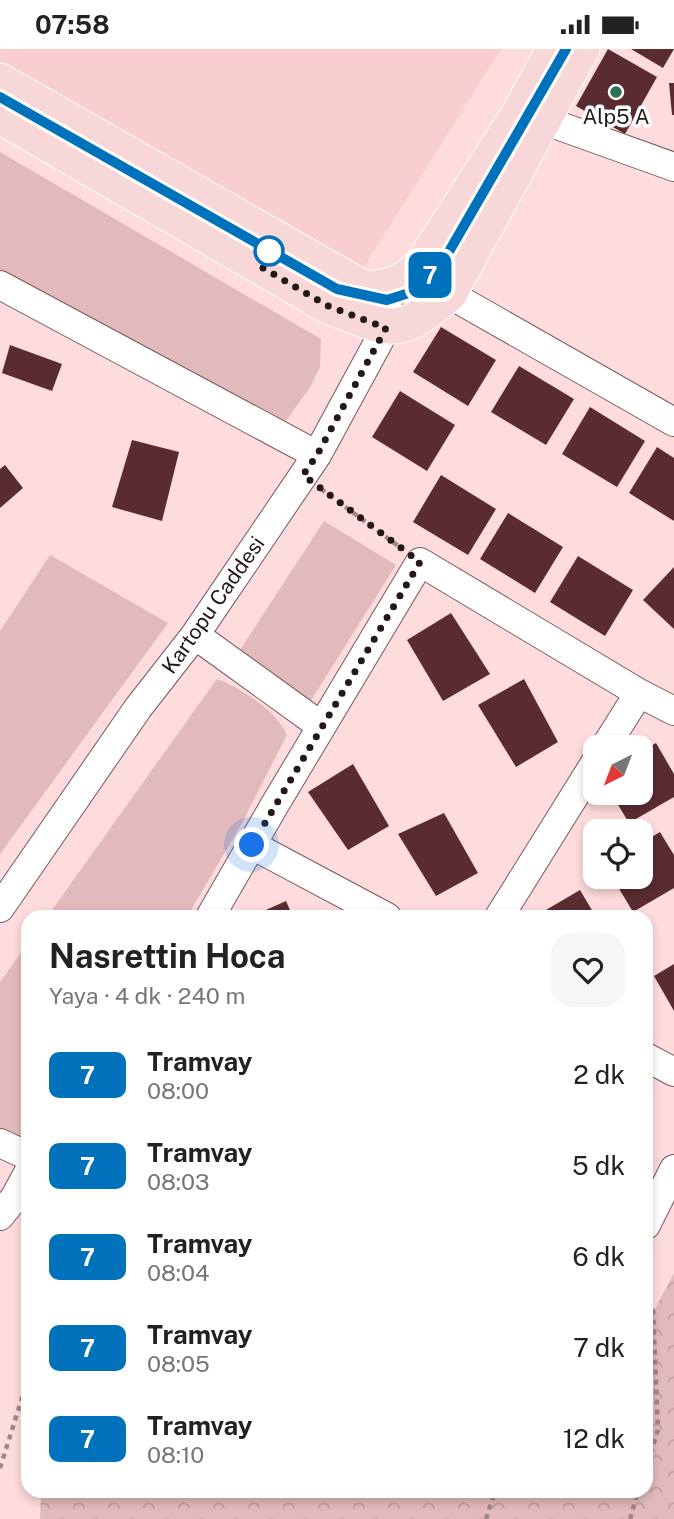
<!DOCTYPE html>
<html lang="tr">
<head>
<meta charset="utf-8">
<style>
	:root { --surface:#fff; --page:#f6f6f6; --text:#222; --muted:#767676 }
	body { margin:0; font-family:"Public Sans",sans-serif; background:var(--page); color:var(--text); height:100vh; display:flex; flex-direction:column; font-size:26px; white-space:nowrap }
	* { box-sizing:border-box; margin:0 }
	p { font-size:23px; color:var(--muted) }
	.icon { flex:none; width:38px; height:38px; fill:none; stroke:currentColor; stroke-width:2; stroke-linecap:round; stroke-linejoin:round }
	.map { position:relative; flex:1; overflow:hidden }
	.details { position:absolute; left:21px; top:861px; width:632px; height:588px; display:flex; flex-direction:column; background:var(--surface); border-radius:21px; box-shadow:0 4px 10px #0003 }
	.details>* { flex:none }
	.badge { padding:0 14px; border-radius:10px; font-size:24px; line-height:46px }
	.needle { width:46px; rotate:222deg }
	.controls { position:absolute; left:583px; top:686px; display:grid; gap:14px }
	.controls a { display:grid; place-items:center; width:70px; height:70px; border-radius:14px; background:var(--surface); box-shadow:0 4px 10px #0003; font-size:35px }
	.you { position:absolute; width:35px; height:35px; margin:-18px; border:5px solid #fff; border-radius:50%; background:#1a73e8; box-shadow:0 0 0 10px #1a73e833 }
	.map>.badge { position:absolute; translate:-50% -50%; box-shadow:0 0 0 4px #fff }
	.round { display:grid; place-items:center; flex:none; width:74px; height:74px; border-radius:21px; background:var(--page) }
	.head { display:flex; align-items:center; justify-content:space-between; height:119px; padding:0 28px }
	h1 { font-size:33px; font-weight:700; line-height:52px }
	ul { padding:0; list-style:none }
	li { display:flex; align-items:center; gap:21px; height:91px; padding:0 28px }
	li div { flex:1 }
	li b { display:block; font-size:26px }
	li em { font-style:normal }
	li .badge { min-width:77px; font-weight:700; text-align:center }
	.status { display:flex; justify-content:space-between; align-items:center; height:49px; padding:0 35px; background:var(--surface); direction:ltr }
	.status svg { height:19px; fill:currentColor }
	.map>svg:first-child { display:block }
	.built { fill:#f9cecf }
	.green { fill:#e3babb }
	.forest { fill:url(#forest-crowns) }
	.building { fill:#5a2c30 }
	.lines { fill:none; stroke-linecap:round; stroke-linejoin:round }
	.minor-casing { stroke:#76595a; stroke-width:30 }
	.major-casing { stroke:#fff; stroke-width:37 }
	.path { stroke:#a18788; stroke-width:4.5; stroke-dasharray:5 5; stroke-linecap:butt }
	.minor { stroke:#fff; stroke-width:28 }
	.major { stroke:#f8d7d8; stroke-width:35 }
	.tram { stroke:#6d595a; stroke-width:2 }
	.line-casing { stroke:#fff; stroke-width:16 }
	.line { stroke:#0072bc; stroke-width:10 }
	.walk { stroke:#241819; stroke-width:7; stroke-dasharray:0 12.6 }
	.poi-dot { fill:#336e57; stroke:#fff; stroke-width:2.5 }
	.stop-dot { fill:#fff; stroke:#0072bc; stroke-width:3.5 }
	.labels { text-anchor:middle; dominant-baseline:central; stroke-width:7; stroke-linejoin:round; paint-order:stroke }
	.poi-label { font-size:21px; fill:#241819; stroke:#fff }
	.street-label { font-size:21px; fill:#241819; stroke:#fff }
</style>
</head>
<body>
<div class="status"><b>07:58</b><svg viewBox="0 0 49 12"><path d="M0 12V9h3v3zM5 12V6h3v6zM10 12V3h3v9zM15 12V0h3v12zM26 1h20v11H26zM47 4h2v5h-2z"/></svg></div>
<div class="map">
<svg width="674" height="1470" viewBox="0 0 674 1470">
	<defs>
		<pattern id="forest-crowns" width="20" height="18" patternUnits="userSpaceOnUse" patternTransform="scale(1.75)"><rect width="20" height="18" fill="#e3babb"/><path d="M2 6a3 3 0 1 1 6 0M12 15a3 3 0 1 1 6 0" fill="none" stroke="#c39fa0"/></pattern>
	</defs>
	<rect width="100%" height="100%" fill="#fedbdc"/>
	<path class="built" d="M0,0H501L364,218L0,17Z"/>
	<path class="green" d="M0,103L321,290L320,318L310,338L286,372L272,374L0,227Z
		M324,472L396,516L310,653L236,607Z
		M50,506L168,574L0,805V582Z
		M217,630C241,639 277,662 287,686L242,774L187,868H47Z
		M28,894V1100L0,1088V933Z"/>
	<path class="forest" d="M674,1224V1470H40L41,1442H646V1277Z"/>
	<path class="building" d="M608,0L657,28L625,85L576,57Z
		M631,0H674L663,19Z
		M669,34H674V66H672Z
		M441,278L496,311L468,357L413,323Z
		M10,296L62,315L52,342L2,324Z
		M519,317L574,350L546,396L491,363Z
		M400,342L455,376L427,422L372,388Z
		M590,358L645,392L617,438L562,405Z
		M132,391L179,403L162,472L112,458Z
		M657,398L674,409V472L629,444Z
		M5,416L23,439L0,459V420Z
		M441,426L496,460L468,506L413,473Z
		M508,464L563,498L535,544L480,510Z
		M578,507L633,541L605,587L550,553Z
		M674,518V580L643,551Z
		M451,564L490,625L443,652L407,591Z
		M524,630L558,693L516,718L478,656Z
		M656,694L674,725V748L629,774L611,744H640V703Z
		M353,715L389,777L348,801L308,743Z
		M444,764L478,824L436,847L398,785Z
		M660,783L674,806V839L633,863L612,828H640V795Z
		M580,841L596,868H534Z
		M286,852L293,868H250Z
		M674,915V962L654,927Z"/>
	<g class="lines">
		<defs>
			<path id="minor" d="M543,71L674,118
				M0,236L317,406
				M449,245L674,373
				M195,586L321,677
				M605,698L639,644
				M252,796L387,868
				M0,859L138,659L195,586L317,406L386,279L389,237
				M210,868L274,757L420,513L639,644L674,662
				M499,868L595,714
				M646,1008L674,1023
				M0,1094L28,1107
				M0,1167L15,1148L28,1124
				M646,1176L674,1120"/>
			<path id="major" d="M0,32L363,239C388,241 408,232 424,213L520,63L554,0
				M0,67L328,257C390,280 395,292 449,245L582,0"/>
		</defs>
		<use href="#minor" class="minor-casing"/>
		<use href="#major" class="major-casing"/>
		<path class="path" d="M321,440L401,499
			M646,1253L653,1262L658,1381L646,1419
			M0,1419L28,1330
			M486,1470L495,1442
			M630,1470L638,1442"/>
		<use href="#minor" class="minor"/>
		<use href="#major" class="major"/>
		<path class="tram" d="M0,48L337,240L387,251L412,243L428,227L447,206L566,0"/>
	</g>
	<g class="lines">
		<defs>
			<path id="line" d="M0,48L337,240L387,251L412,243L428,227L447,206L566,0"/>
		</defs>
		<use href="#line" class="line-casing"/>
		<use href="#line" class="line"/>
		<path class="walk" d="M252,796L420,513L303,426L317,406L386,279L328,257L258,216L269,202"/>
	</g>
	<circle class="poi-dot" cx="616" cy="43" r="7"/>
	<circle class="stop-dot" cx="269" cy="202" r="14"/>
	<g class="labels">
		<g class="poi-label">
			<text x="616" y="67">Alp5 A</text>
		</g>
		<g class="street-label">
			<text transform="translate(213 556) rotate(-55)">Kartopu Caddesi</text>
		</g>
	</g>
</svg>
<div class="controls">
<a><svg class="needle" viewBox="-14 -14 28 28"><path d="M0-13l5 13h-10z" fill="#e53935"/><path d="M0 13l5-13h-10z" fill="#767676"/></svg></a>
<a><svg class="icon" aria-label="locate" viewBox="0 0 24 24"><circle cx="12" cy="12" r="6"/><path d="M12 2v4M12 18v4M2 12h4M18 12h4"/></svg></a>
</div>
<div class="you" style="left:252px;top:796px"></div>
<b class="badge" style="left:430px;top:226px;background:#0072bc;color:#fff">7</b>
<section class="details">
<div class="head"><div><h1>Nasrettin Hoca</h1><p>Yaya · 4 dk · 240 m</p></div><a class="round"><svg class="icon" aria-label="heart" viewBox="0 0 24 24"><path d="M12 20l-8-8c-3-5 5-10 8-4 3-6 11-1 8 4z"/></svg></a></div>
<ul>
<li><span class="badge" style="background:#0072bc;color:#fff">7</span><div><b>Tramvay</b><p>08:00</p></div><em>2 dk</em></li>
<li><span class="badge" style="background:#0072bc;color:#fff">7</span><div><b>Tramvay</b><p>08:03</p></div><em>5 dk</em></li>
<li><span class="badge" style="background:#0072bc;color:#fff">7</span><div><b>Tramvay</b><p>08:04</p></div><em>6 dk</em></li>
<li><span class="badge" style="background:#0072bc;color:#fff">7</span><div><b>Tramvay</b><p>08:05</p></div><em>7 dk</em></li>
<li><span class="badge" style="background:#0072bc;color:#fff">7</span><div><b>Tramvay</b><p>08:10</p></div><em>12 dk</em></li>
</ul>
</section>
</div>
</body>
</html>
